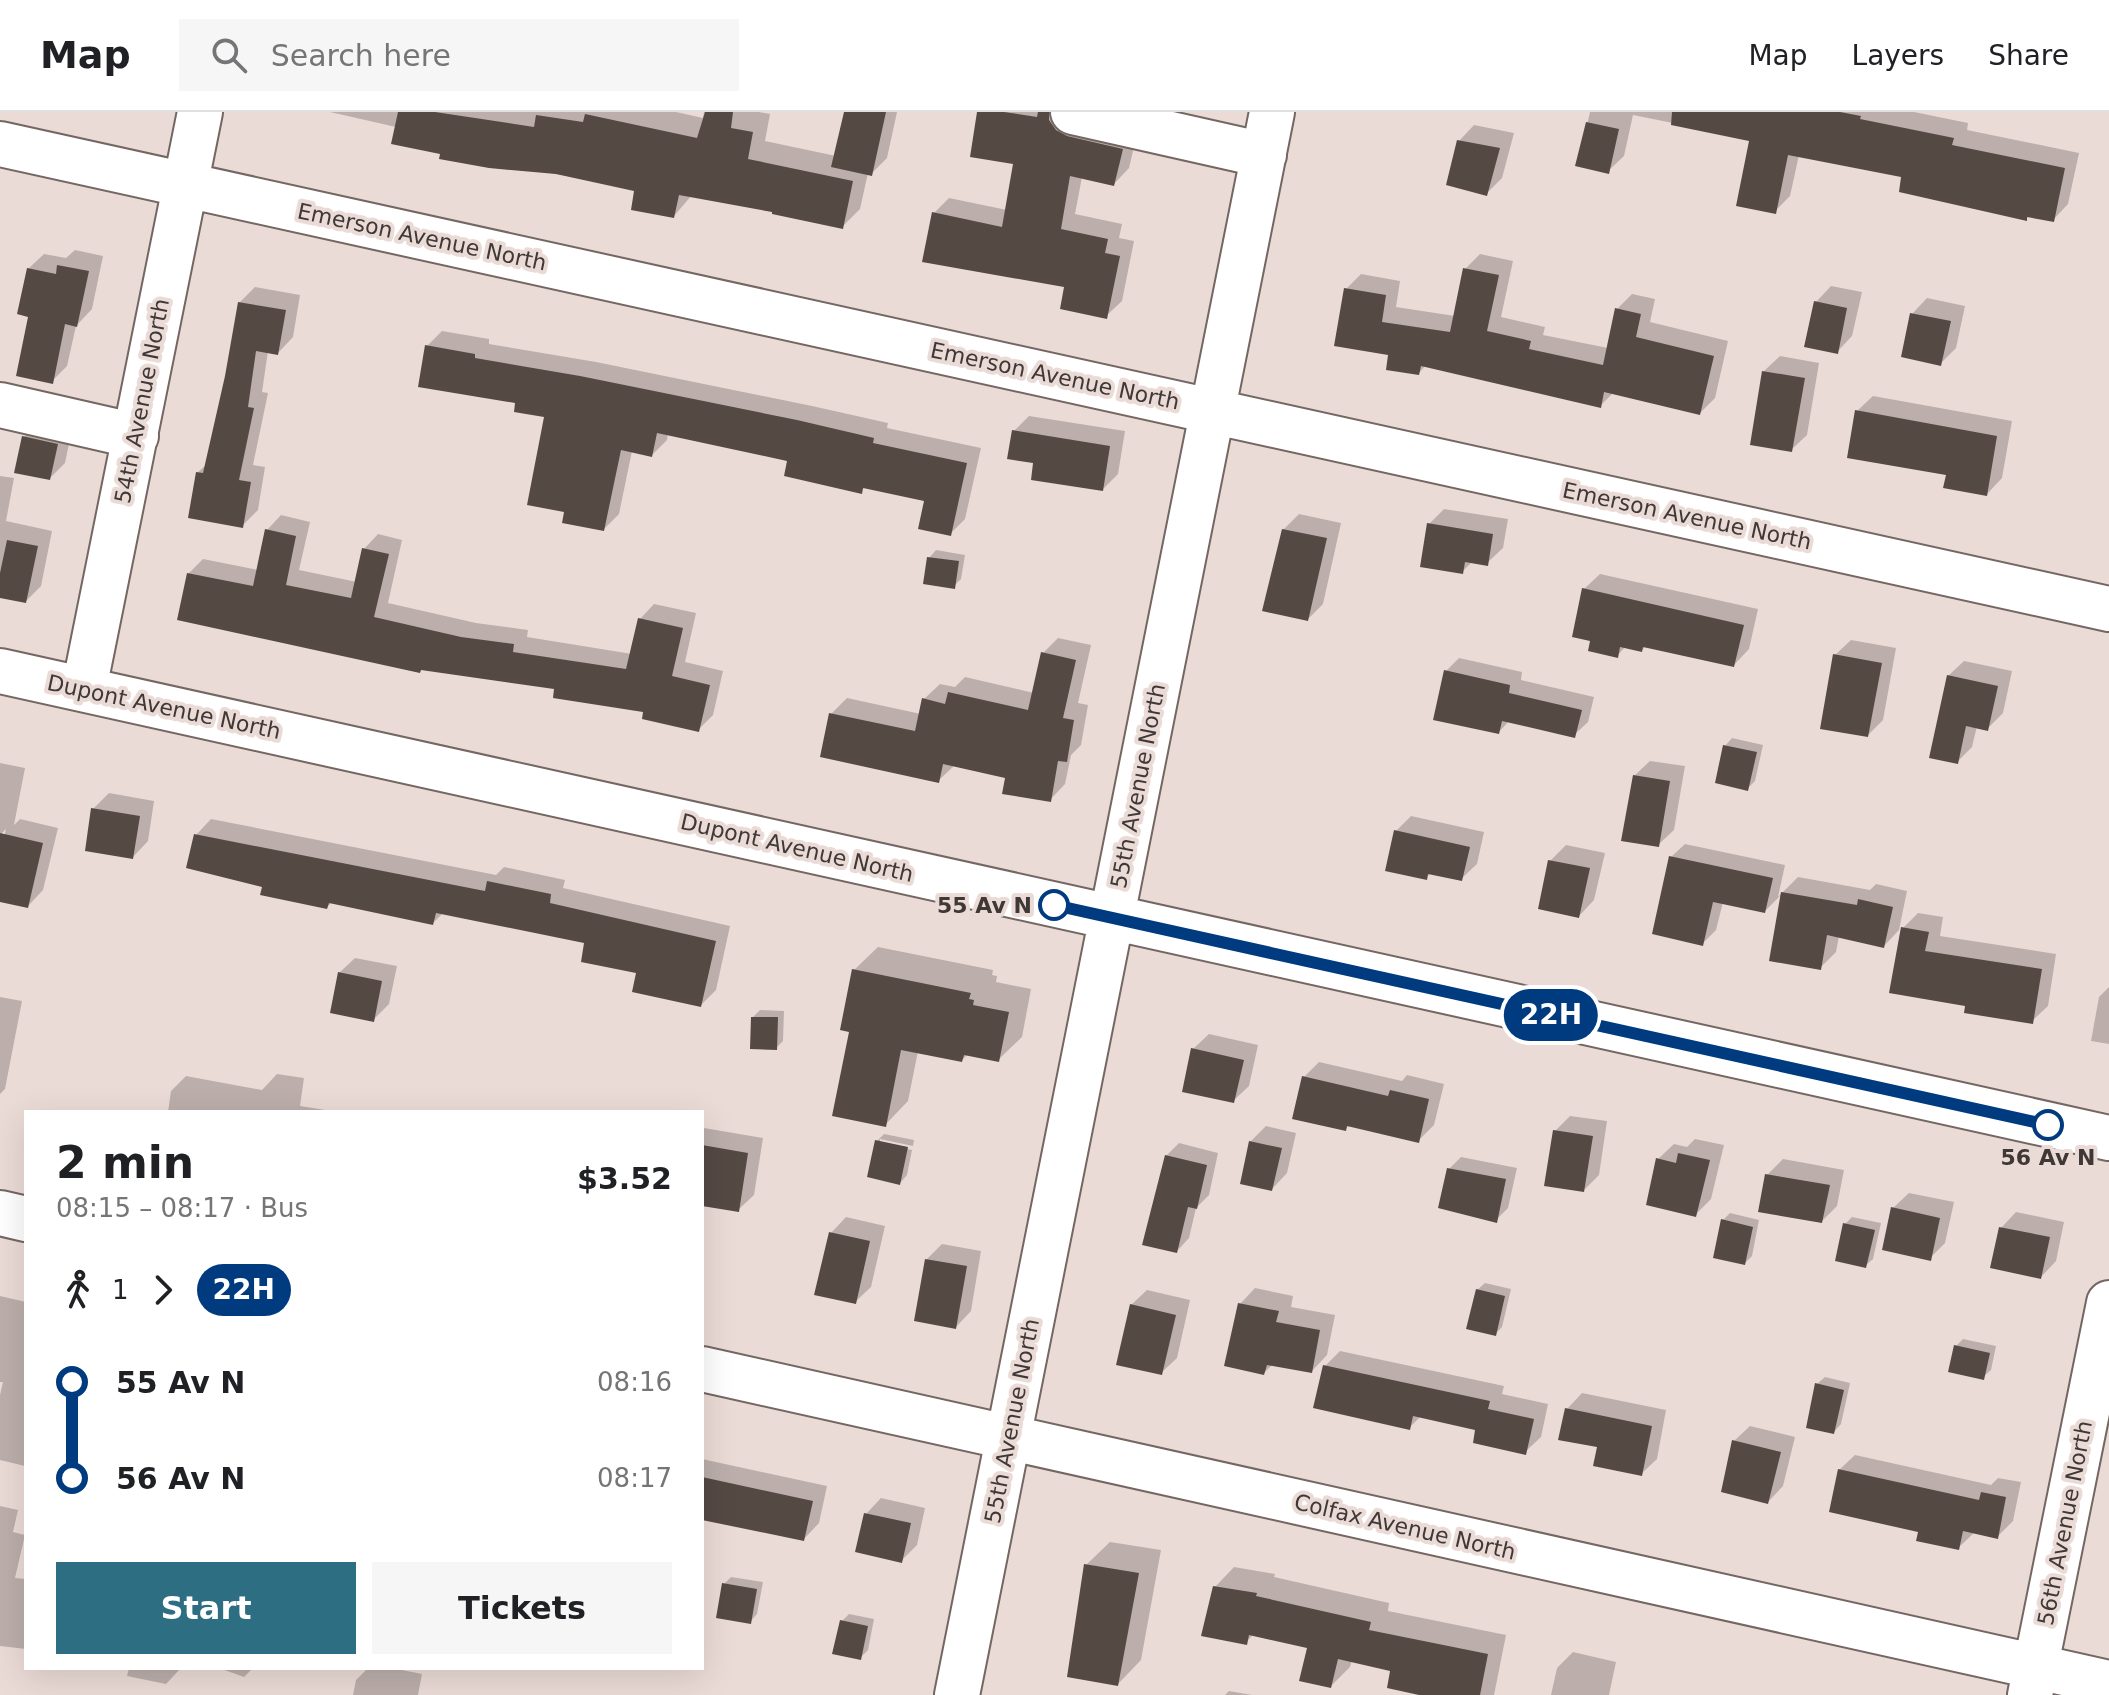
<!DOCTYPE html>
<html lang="en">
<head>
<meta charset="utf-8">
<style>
	:root { --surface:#fff; --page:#f6f6f6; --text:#202124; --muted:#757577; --line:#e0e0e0; --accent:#2e6e82 }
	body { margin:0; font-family:"DejaVu Sans",sans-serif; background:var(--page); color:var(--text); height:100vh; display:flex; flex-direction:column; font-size:30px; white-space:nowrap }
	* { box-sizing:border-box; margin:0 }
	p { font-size:26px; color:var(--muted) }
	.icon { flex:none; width:44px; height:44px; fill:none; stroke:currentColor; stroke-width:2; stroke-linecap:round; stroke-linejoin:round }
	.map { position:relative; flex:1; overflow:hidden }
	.sheet { position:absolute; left:24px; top:998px; width:680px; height:560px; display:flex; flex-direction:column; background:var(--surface); border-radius:0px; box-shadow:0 8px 32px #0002 }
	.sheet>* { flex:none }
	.badge { padding:0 16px; border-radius:26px; font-size:28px; line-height:52px }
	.map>.badge { position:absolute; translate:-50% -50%; box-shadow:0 0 0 4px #fff }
	.legs { display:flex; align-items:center; gap:12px; height:88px; padding:0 32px; font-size:26px }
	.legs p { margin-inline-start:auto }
	.headline { display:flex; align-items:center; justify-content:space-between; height:136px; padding:0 32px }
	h1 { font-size:44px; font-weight:700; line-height:60px }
	.cta { display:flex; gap:16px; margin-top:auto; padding:16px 32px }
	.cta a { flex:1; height:92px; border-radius:0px; background:var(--accent); color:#fff; font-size:32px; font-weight:700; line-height:92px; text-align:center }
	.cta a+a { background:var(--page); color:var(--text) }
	ul { padding:0 32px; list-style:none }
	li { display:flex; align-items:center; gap:28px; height:96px; font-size:30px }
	li i { display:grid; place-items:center; width:12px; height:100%; margin:0 10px; background:currentColor }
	li i::after { content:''; width:20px; height:20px; margin:-10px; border:6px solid; border-radius:50%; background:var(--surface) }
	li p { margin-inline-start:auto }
	li:first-child i { background:linear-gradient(#0000 50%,currentColor 0) }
	li:last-child i { background:linear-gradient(currentColor 50%,#0000 0) }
	header { display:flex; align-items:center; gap:48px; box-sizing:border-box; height:112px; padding:0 40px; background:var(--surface); border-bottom:2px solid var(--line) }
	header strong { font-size:38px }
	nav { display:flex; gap:44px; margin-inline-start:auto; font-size:28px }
	.search { width:560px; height:72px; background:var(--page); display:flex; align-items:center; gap:20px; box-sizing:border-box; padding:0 28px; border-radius:0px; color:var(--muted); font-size:30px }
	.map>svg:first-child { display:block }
	.shadow { fill:#0003 }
	.building { fill:#554944 }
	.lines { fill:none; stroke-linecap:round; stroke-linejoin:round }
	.minor-casing { stroke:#746661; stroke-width:48 }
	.minor { stroke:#fff; stroke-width:44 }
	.line-1-casing { stroke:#fff; stroke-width:18 }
	.line-1 { stroke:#003b80; stroke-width:12 }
	.stop-1-dot { fill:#fff; stroke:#003b80; stroke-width:4 }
	.labels { text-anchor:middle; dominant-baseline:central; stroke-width:8; stroke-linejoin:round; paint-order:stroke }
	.street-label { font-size:22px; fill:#3f3836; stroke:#ebdbd6 }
	.stop-label { font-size:22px; font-weight:bold; fill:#3f3836; stroke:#ebdbd6; text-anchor:end }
</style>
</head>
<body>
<header>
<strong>Map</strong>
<div class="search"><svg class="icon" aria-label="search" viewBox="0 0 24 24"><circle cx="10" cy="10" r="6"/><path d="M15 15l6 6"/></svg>Search here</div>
<nav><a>Map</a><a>Layers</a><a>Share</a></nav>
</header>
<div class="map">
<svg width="2109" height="1583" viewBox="0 0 2109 1583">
	<rect width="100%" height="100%" fill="#ebdbd6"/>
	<path class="shadow" d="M330,0H676L703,6L704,0H759L770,2L765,29L836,44L846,0H897L887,46L871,62L868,61L860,97L842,115L775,98L692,83L674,104L637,77L442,41L396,15Z
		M979,0H1069L1137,22L1129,56L1114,72L1082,65L1075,102L1122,112L1119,126L1134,129L1122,189L1106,204L1067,173L934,101L949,86L1007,98L1015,50Z
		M1590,0H1914L1968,11L1967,18L2079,41L2068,92L2053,108L2030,103L2026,107L1904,63L1799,43L1790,84L1775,99L1752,27L1633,3L1624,44L1608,59L1578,52Z
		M1474,13L1514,21L1502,66L1486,82L1459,29Z
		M75,138L103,144L92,197L76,214L67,254L52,269L31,203L28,157L44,142L66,146Z
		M1480,142L1513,149L1501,205L1545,215L1543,223L1608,236L1617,197L1632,182L1655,187L1650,210L1728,229L1715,286L1700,301L1614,280L1600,294L1426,253L1419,261L1391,241L1346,177L1361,162L1400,169L1396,195L1455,204L1465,157Z
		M1831,174L1862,180L1852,224L1837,240L1816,190Z
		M255,175L300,183L293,225L278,241L268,239L262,280L268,281L253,353L265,355L258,398L242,414L197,361L207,352L227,264L239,191Z
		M1927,186L1965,194L1956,236L1941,251L1912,202Z
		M442,219L489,227V232L596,250L812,294L888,311L887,316L981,336L965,407L950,422L926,387L866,374L861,379L790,347L668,322L667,328L652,343L632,339L619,402L604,417L566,399L546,303L517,290L427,234Z
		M1780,244L1819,251L1807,323L1791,338L1764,259Z
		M1873,284L2012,309L2002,366L1987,382L1948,362L1857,299Z
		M1029,304L1125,319L1118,362L1103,377L1036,350L1014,319Z
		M39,309L72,317L65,351L50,366L24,325Z
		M0,364L14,366L6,409L52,419L41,474L26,489L0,484Z
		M1444,397L1508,407L1503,436L1487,451L1473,449L1462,460L1429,412Z
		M1299,402L1341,411L1323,492L1308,507L1283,418Z
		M281,403L310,410L299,458L357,470L364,437L378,422L402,428L388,491L476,511L528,518L527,525L632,542L640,507L654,492L696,501L685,550L723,559L713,603L698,618L646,599L557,576L188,462L203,447L258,458L267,418Z
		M936,438L965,443L961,467L954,474L929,446Z
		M1600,462L1758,497L1749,537L1734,553L1646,534L1642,538L1626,534L1617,544L1593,527L1584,477Z
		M1058,526L1091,533L1078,591L1088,593L1081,633L1071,643L1065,672L1050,688L1007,664L955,653L938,669L831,602L847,586L921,602L924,587L940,572L955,575L965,565L1034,581L1043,541Z
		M1851,528L1896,536L1883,608L1868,623L1835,543Z
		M1459,546L1522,560L1521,568L1594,585L1588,610L1574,623L1510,608L1499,620L1446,559Z
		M1964,549L2012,559L2003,601L1988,616L1977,614L1972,635L1957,650L1948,564Z
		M1732,626L1763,633L1755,669L1747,677L1725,634Z
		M1650,649L1685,654L1674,718L1658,733L1634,664Z
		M0,651L25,656L14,713L20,707L58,716L43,778L28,794L0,787V743L6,717L0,723Z
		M109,681L154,689L148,729L133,745L93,697Z
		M1411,704L1484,720L1477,752L1461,767L1431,761L1426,766L1396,719Z
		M211,707L496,763L504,755L565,768L563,776L730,814L716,878L701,893L586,830L444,800L433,811L332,790L327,795L264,774L196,723Z
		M1685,732L1785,753L1778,785L1798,765L1870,778L1876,772L1907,779L1899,818L1884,834L1839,824L1836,840L1820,856L1783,781L1765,799L1723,790L1716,818L1702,832L1671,745Z
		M1566,733L1605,741L1594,788L1579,804L1550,749Z
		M1918,801L1943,805L1940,824L2056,842L2048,894L2032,909L1967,893L1903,816Z
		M878,835L993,858L992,863L997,864L996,870L1031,877L1022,925L998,948L968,942L962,948L918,939L908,989L885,1013L851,918L854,858Z
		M355,846L397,854L389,892L373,908L339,861Z
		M2109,875V932L2091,929L2099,885Z
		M0,885L22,889L5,977L0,982Z
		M760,898L784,899L783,929L776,936L753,905Z
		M1209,922L1258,933L1249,974L1233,989L1193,937Z
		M1319,950L1402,969L1407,963L1444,972L1434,1013L1418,1029L1350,1013L1345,1017L1304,965Z
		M277,962L304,966L300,994L338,1000H168L171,979L186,964L262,978Z
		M1570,1004L1607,1009L1599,1063L1584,1078L1555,1019Z
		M1266,1014L1296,1021L1287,1061L1272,1077L1250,1030Z
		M704,1016L763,1026L754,1083L738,1098L702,1092Z
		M884,1022L914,1028L913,1034L880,1027V1031L912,1038L907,1063L900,1071L877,1029Z
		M1695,1027L1724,1033L1711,1087L1696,1102L1658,1047L1674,1032L1687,1035Z
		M1179,1031L1218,1041L1209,1083L1196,1096L1189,1126L1177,1139L1166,1044Z
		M1461,1045L1517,1056L1508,1096L1496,1108L1449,1057Z
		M1783,1047L1844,1058L1837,1094L1822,1109L1767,1063Z
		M1909,1081L1954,1090L1945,1131L1930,1146L1893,1096Z
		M2016,1100L2064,1110L2056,1149L2041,1165L2001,1116Z
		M1730,1101L1759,1108L1752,1144L1745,1151L1723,1108Z
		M846,1105L885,1114L871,1175L855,1190L831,1121Z
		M1852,1105L1881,1111L1873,1147L1865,1154L1845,1112Z
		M942,1132L981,1139L971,1199L956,1215L926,1148Z
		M1485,1171L1511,1177L1502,1215L1495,1222L1477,1178Z
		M1255,1176L1293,1184L1291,1195L1335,1203L1327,1243L1312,1259L1273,1252L1264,1261L1240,1192Z
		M1147,1178L1190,1188L1177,1246L1161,1261L1131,1193Z
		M0,1184L26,1190L25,1354L0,1348V1283L3,1270H0Z
		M1963,1227L1996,1234L1991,1258L1983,1265L1956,1234Z
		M1340,1239L1504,1274L1502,1282L1548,1292L1541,1325L1525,1340L1478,1317L1421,1304L1410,1315L1325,1254Z
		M1825,1265L1850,1271L1841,1312L1834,1320L1817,1272Z
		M1582,1281L1666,1298L1657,1347L1641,1362L1599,1334L1567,1297Z
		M1750,1314L1795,1325L1783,1374L1768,1390L1734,1329Z
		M1855,1343L1991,1373L1998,1366L2021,1370L2013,1409L1997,1425L1975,1420L1958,1436L1920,1418L1839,1358Z
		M702,1347L827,1374L819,1411L804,1427L702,1406Z
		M881,1386L925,1396L917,1433L902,1448L866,1402Z
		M0,1394L18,1398L13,1420L25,1423L15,1466L26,1467V1537L0,1534Z
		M1110,1430L1161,1438L1141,1548L1118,1572L1086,1453Z
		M1234,1455L1275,1462L1274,1465L1389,1491L1388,1499L1506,1523L1494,1583H1429L1392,1558L1352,1548L1350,1555L1331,1574L1309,1534L1254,1522L1246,1530L1215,1475Z
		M731,1465L763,1470L757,1502L750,1510L724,1472Z
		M849,1502L874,1507L868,1538L861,1545L842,1509Z
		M1573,1540L1616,1550L1609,1583H1551L1557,1556Z
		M129,1556H181L166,1572L127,1564Z
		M219,1556H253L244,1565Z
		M368,1556H392L422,1562L418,1583H353L356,1568Z
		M1229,1579L1252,1583H1225Z"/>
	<path class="building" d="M398,0H435L534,15L536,3L583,10L585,2L697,26L705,0H733L731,16L753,20L748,47L853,69L843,117L772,102V100L679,83L674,106L631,98L634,79L556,62L489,56L439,47L440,42L391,32Z
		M844,0H886L872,64L831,55Z
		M977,0H1004L1037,5L1038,0H1049V8L1056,18L1067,24L1123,37L1114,74L1070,64L1061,117L1108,127L1105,141L1120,144L1107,207L1060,197L1064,175L922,150L932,100L1002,115L1013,52L970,45Z
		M1672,0H1840L1861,4L1860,7L1954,26L1952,33L2065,56L2054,110L2027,105V109L1899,80L1901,65L1788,43L1776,102L1736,94L1749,29L1671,13Z
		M1586,10L1619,17L1609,62L1575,54Z
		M1457,28L1500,36L1487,84L1446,73Z
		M57,153L89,159L77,215L65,212L53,272L16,264L28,205L17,202L27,156L56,162Z
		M1463,156L1499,163L1487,219L1531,229L1529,237L1603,253L1615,196L1641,202L1636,225L1714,244L1700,303L1604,280L1601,296L1421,254L1419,263L1386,258L1388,243L1334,234L1344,176L1386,183L1382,210L1450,220Z
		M1814,189L1847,196L1838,242L1804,235Z
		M238,190L286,198L278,243L256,239L248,295L254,296L239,368L251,370L243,416L188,406L196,360L203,361L225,264Z
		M1910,201L1951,209L1941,254L1901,245Z
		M425,233L475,242V246L580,264L797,308L874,326L873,331L967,351L951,424L918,417L924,389L863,376L862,382L784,364L787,349L657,321L652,345L621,338L604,419L562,411L564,400L527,393L544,305L514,300L515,291L418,275Z
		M1762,259L1805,266L1792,340L1750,333Z
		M1855,298L1997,324L1987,384L1943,376L1946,363L1847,346Z
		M1012,318L1110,334L1103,379L1031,368L1033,351L1007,347Z
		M22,324L58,332L50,368L14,361Z
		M1427,411L1493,422L1488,454L1465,450L1463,462L1420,455Z
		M265,417L296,424L286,473L351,486L362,436L389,442L374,505L461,525L514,532L513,540L626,557L638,506L683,516L672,564L710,573L699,620L642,607L643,600L553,586L554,577L421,558L420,561L177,508L187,461L253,474Z
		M1282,417L1327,426L1308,509L1262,499Z
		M7,428L38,434L26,491L0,486V461Z
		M927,445L959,449L955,477L923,472Z
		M1582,476L1744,513L1734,555L1643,535L1642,540L1620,535L1618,546L1588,539L1590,529L1572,525Z
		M1041,540L1076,548L1063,606L1074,608L1067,650L1058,649L1051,690L1002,682L1005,666L943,652L939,671L820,645L829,601L915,619L922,586L945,592L948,580L1028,598Z
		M1833,542L1882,551L1868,625L1820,617Z
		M1444,558L1510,573L1509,581L1582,598L1575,626L1502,609L1499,622L1433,608Z
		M1947,563L1998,574L1988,619L1966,614L1958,652L1929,646Z
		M1723,633L1757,640L1748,679L1715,671Z
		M1633,663L1670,669L1659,735L1621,729Z
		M91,696L140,704L133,747L85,739Z
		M1394,718L1470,735L1462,769L1428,762L1427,768L1385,759Z
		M0,721L43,731L28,796L0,790Z
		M194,722L485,779L487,769L551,782L550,791L716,829L701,895L632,880L636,861L581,850L584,831L436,801L433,813L329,791L327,797L260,783L262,775L186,756Z
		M1669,744L1773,766L1765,801L1713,790L1703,834L1652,822Z
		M1548,748L1590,756L1579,806L1538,797Z
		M1781,780L1857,793L1858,787L1893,795L1884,836L1827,823L1821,858L1769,849Z
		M1901,815L1929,820L1925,839L2042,857L2033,912L1964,901L1965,894L1889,881Z
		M852,857L971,881L969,887L974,888L973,893L1009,900L999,950L964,943L962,950L901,938L886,1015L832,1004L849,920L840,918Z
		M338,860L382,869L374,910L330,901Z
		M751,905H778L777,938L750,937Z
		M1191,936L1244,948L1234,991L1182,980Z
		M1302,964L1388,984L1390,978L1429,987L1419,1031L1347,1014L1346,1019L1292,1007Z
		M1553,1018L1593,1024L1584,1080L1544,1074Z
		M875,1028L908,1035L900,1073L867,1065Z
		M1249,1029L1282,1036L1272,1079L1240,1072Z
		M702,1033L748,1041L739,1100L702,1094Z
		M1678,1041L1710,1048L1696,1105L1646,1093L1656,1046L1676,1051Z
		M1165,1043L1207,1053L1197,1097L1188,1095L1177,1141L1142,1133Z
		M1447,1056L1506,1067L1497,1111L1438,1096Z
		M1765,1062L1830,1073L1822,1111L1758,1100Z
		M1891,1095L1940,1106L1931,1149L1882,1138Z
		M1721,1107L1753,1115L1745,1153L1713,1146Z
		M1843,1111L1875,1118L1866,1156L1835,1149Z
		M1999,1115L2050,1125L2041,1167L1990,1156Z
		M829,1120L870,1129L856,1192L814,1183Z
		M925,1147L967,1154L956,1217L914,1209Z
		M1476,1177L1505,1184L1496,1224L1466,1217Z
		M1238,1191L1279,1199L1276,1210L1320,1218L1312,1261L1267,1253L1264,1263L1224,1254Z
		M1130,1192L1176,1203L1162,1263L1116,1253Z
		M1954,1233L1990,1241L1984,1268L1948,1260Z
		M1323,1253L1490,1289L1488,1297L1534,1307L1526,1343L1473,1331L1475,1318L1413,1304L1410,1318L1313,1296Z
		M1815,1271L1844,1278L1834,1322L1806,1316Z
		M1565,1296L1652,1314L1642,1364L1593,1354L1597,1335L1558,1328Z
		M1732,1328L1781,1340L1768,1392L1721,1380Z
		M1838,1357L1979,1388L1981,1380L2006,1385L1998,1427L1963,1419L1959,1438L1916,1429L1918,1420L1829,1400Z
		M702,1365L813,1389L804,1429L702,1408Z
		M864,1401L911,1411L902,1451L855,1440Z
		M1084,1452L1139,1461L1118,1574L1067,1565Z
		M722,1471L757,1477L751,1512L716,1506Z
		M1213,1474L1257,1481L1256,1484L1371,1510L1369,1518L1488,1542L1480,1583H1419L1387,1576L1390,1559L1338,1547L1331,1576L1299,1569L1307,1536L1249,1523L1247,1533L1201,1524Z
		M840,1508L868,1514L861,1548L832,1542Z"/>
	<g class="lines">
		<defs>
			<path id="minor" d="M1073,0L1264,43
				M0,32L2109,497
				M0,293L136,324
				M0,559L2109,1026
				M84,577L200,0
				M0,1101L26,1107
				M702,1257L2109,1571
				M957,1583L1272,0
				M2030,1583L2109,1191"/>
		</defs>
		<use href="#minor" class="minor-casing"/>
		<use href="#minor" class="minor"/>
	</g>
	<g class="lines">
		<defs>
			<path id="line-1" d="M1054,793L2048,1013"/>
		</defs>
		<use href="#line-1" class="line-1-casing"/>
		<use href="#line-1" class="line-1"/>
	</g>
	<g class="stop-1-dot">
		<circle cx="1054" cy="793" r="14"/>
		<circle cx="2048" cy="1013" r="14"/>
	</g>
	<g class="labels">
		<g class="street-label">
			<text transform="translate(422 125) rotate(12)">Emerson Avenue North</text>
			<text transform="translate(1055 264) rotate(12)">Emerson Avenue North</text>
			<text transform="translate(142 289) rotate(-79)">54th Avenue North</text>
			<text transform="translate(1687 404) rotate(12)">Emerson Avenue North</text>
			<text transform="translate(164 595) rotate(12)">Dupont Avenue North</text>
			<text transform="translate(1138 674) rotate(-79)">55th Avenue North</text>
			<text transform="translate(797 736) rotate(13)">Dupont Avenue North</text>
			<text transform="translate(1012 1309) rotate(-79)">55th Avenue North</text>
			<text transform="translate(2065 1411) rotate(-79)">56th Avenue North</text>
			<text transform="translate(1405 1415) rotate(13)">Colfax Avenue North</text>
		</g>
		<g class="stop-label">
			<text x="1032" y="793">55 Av N</text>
			<text x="2048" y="1045" text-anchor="middle">56 Av N</text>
		</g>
	</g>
</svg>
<b class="badge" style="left:1551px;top:903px;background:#003b80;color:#fff">22H</b>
<section class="sheet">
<div class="headline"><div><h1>2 min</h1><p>08:15 – 08:17 · Bus</p></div><b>$3.52</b></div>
<div class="legs"><svg class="icon" aria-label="walk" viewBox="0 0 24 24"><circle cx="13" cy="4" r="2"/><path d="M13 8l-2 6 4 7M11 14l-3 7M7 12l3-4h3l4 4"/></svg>1<svg class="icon" aria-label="forward" viewBox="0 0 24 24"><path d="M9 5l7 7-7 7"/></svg><b class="badge" style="background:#003b80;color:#fff">22H</b></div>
<ul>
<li><i style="color:#003b80"></i><b>55 Av N</b><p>08:16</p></li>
<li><i style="color:#003b80"></i><b>56 Av N</b><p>08:17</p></li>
</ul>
<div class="cta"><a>Start</a><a>Tickets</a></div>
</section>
</div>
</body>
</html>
